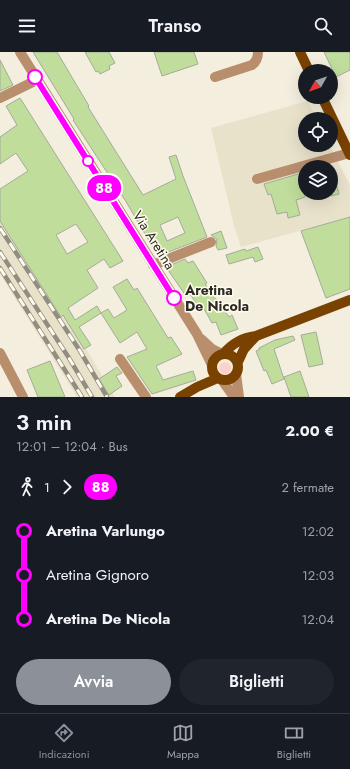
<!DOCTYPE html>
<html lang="it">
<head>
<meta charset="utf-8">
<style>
	:root { --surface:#171b24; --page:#20242c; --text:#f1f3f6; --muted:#9ea1a6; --line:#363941; --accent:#8c9099 }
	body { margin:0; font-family:Jost,sans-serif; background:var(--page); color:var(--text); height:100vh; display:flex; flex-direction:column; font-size:15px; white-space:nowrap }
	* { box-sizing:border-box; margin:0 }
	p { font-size:13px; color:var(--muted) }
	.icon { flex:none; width:22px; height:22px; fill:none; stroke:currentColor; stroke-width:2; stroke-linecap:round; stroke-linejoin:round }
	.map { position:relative; height:345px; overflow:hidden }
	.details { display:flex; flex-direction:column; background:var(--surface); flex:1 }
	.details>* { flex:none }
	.badge { padding:0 8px; border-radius:13px; font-size:14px; line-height:26px }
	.needle { width:26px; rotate:230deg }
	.buttons { position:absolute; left:298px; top:12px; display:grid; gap:8px }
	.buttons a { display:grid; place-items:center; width:40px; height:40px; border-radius:50%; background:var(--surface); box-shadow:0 4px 16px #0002; font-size:20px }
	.map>.badge { position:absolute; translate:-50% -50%; box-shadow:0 0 0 2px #fff }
	.legs { display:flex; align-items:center; gap:6px; height:44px; padding:0 16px; font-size:13px }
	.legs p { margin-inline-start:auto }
	.head { display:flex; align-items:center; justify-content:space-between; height:68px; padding:0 16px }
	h1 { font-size:22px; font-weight:600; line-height:30px }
	.action { display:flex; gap:8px; margin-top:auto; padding:8px 16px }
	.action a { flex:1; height:46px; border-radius:24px; background:var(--accent); color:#fff; font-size:16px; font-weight:600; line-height:46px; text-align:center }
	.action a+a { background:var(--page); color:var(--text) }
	ul { padding:0 16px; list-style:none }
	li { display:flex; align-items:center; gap:14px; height:44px; font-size:15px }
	li i { display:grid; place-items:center; width:6px; height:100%; margin:0 5px; background:currentColor }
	li i::after { content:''; width:10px; height:10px; margin:-5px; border:3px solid; border-radius:50%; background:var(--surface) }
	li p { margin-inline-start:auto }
	li:first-child i { background:linear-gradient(#0000 50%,currentColor 0) }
	li:last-child i { background:linear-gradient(currentColor 50%,#0000 0) }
	header { display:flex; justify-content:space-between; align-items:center; height:52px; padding:0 16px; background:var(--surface); font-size:18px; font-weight:600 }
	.tab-bar { display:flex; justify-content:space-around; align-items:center; height:56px; border-top:1px solid var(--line); background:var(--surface); font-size:11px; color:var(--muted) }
	.tab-bar a { display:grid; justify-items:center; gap:2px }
	.tab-bar .current { color:var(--accent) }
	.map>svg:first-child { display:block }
	.built { fill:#e9e2cb; fill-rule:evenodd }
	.green { fill:#fdd1cb }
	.building { fill:#c1dd9b; stroke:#a4ab9b; fill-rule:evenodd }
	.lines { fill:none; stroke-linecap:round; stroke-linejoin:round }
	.minor { stroke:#b88e6d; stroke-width:10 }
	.major { stroke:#7a4200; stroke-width:10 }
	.rail-casing { stroke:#918d81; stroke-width:4.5 }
	.rail { stroke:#fffbed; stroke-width:3; stroke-dasharray:9; stroke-linecap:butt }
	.line-1-casing { stroke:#fff; stroke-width:9 }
	.line-1 { stroke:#f0f; stroke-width:6 }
	.stop-1-dot { fill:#fff; stroke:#f0f; stroke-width:2 }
	.labels { text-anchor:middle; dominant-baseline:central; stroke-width:3; stroke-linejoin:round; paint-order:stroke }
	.street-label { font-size:14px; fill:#2c2a24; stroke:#fffbed }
	.stop-label { font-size:14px; font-weight:bold; fill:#2c2a24; stroke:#fffbed; text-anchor:start }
</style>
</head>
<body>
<header><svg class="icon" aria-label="menu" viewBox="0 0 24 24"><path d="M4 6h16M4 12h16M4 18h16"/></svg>Transo<svg class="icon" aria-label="search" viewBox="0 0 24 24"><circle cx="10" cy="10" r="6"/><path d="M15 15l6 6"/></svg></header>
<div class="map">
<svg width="350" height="345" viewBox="0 0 350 345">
	<rect width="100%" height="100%" fill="#f3eedd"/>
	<path class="built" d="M308,49L317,67H305V93H330L333,100L330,103L337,108L350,133V165L241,195L234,174L211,76ZM305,115H331V141H305Z
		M0,164L77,282L115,345H77L0,222Z"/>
	<path class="green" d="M219 316a6 6 0 1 1 12 0a6 6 0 1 1-12 0Z"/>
	<path class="building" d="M33,0H57L89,54L88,55L143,143L176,127L169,105L176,103L183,124L207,185L158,204L125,148L73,68L74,67ZM178,165L185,181L167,189L160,173Z
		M85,0H109L115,11L109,14L110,17L100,22L98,19L96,20Z
		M154,0H194L198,12L162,24Z
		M324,0H350V18L336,25Z
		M0,8L13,33L0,39Z
		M20,46L123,209L110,216L104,207L87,218L98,236L68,256L75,268L97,254L101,261L79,275L91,293L84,297L63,263L61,265L0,169V137L28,119L16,101L0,112V85L17,73L6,54ZM76,172L88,190L67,202L56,183Z
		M305,120V145L296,148L300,163L288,166L287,160L277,162L271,142L268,143L264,132Z
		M331,120H333L339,142L331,144Z
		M350,165V237L326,246L301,179Z
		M221,179L227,196L218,198L216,194L217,187L211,183Z
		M258,195L263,207L255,210L253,205L229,212L226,203L245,197L246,199Z
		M185,207L188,211L193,209L207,231L205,232L215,247H216L229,265L232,263L238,277L221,283L216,270L212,271L203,255L200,257L190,242L186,244L166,215Z
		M127,227L134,238L137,236L168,286L171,285L182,302L156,314L163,328L193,319L196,328L152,342L127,305L147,297L137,280L120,291L101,261L108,257L114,266L127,258L113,235Z
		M316,280L323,312L309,315L301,283Z
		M293,284L295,288L274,297L284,327L272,332L266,318L264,319L256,299L259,298V296L275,288Z
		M50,309L65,345H38L27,318Z
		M117,315L122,321L116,324L122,334L109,343L99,327Z
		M300,319L309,345H291L284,325Z"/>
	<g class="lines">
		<path class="minor" d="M20,0L197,282L212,313
			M215,25L252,13C256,10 258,6 258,0
			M0,46L37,28
			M257,127L349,101
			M153,213L211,190
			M201,287L212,297L222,302
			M0,301L23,345
			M120,307L146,345
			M236,322L239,345
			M222,328L234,345"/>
		<path class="major" d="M300,0L309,19
			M322,45L350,103
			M212 315a13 13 0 1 1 26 0a13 13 0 1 1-26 0Z
			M223,302C233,291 242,286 256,284L350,248
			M238,310L244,297L256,284
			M180,345L197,335L218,326"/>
		<defs>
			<path id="rail" d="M0,176L80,299L107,345
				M0,200L69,306L92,345
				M0,216L82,345"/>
		</defs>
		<use href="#rail" class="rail-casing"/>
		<use href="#rail" class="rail"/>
	</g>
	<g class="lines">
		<defs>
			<path id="line-1" d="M35,25L174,246"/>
		</defs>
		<use href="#line-1" class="line-1-casing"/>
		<use href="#line-1" class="line-1"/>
	</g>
	<g class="stop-1-dot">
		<circle cx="35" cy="25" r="7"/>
		<circle cx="88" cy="109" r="5"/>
		<circle cx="174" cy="246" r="7"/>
	</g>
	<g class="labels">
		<g class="street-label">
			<text transform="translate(154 188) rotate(58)">Via Aretina</text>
		</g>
		<g class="stop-label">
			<text x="185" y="238">Aretina<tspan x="185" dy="16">De Nicola</tspan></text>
		</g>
	</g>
</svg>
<div class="buttons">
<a><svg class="needle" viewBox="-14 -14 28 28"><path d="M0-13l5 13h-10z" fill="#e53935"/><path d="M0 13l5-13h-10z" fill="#9ea1a6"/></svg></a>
<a><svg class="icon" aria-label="locate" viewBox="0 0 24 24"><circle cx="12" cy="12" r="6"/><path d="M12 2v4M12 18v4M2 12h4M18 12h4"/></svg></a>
<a><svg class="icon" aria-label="layers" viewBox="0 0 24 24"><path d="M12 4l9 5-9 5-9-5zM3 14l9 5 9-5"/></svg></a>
</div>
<b class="badge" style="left:104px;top:136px;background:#f0f;color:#fff">88</b>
</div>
<section class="details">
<div class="head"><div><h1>3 min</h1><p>12:01 – 12:04 · Bus</p></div><b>2.00 €</b></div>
<div class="legs"><svg class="icon" aria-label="walk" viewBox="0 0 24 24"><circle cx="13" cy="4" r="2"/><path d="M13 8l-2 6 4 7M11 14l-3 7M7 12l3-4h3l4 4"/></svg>1<svg class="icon" aria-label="forward" viewBox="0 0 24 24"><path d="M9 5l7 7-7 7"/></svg><b class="badge" style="background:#f0f;color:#fff">88</b><p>2 fermate</p></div>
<ul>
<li><i style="color:#f0f"></i><b>Aretina Varlungo</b><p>12:02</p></li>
<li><i style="color:#f0f"></i><span>Aretina Gignoro</span><p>12:03</p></li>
<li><i style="color:#f0f"></i><b>Aretina De Nicola</b><p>12:04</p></li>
</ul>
<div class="action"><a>Avvia</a><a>Biglietti</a></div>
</section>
<nav class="tab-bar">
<a class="current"><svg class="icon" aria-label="directions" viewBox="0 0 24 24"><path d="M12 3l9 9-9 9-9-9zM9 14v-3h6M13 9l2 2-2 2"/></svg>Indicazioni</a>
<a><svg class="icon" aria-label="map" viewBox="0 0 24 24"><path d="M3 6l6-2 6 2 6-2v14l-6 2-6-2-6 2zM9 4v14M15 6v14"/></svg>Mappa</a>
<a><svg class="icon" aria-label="tickets" viewBox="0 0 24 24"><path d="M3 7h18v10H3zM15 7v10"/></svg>Biglietti</a>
</nav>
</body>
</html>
